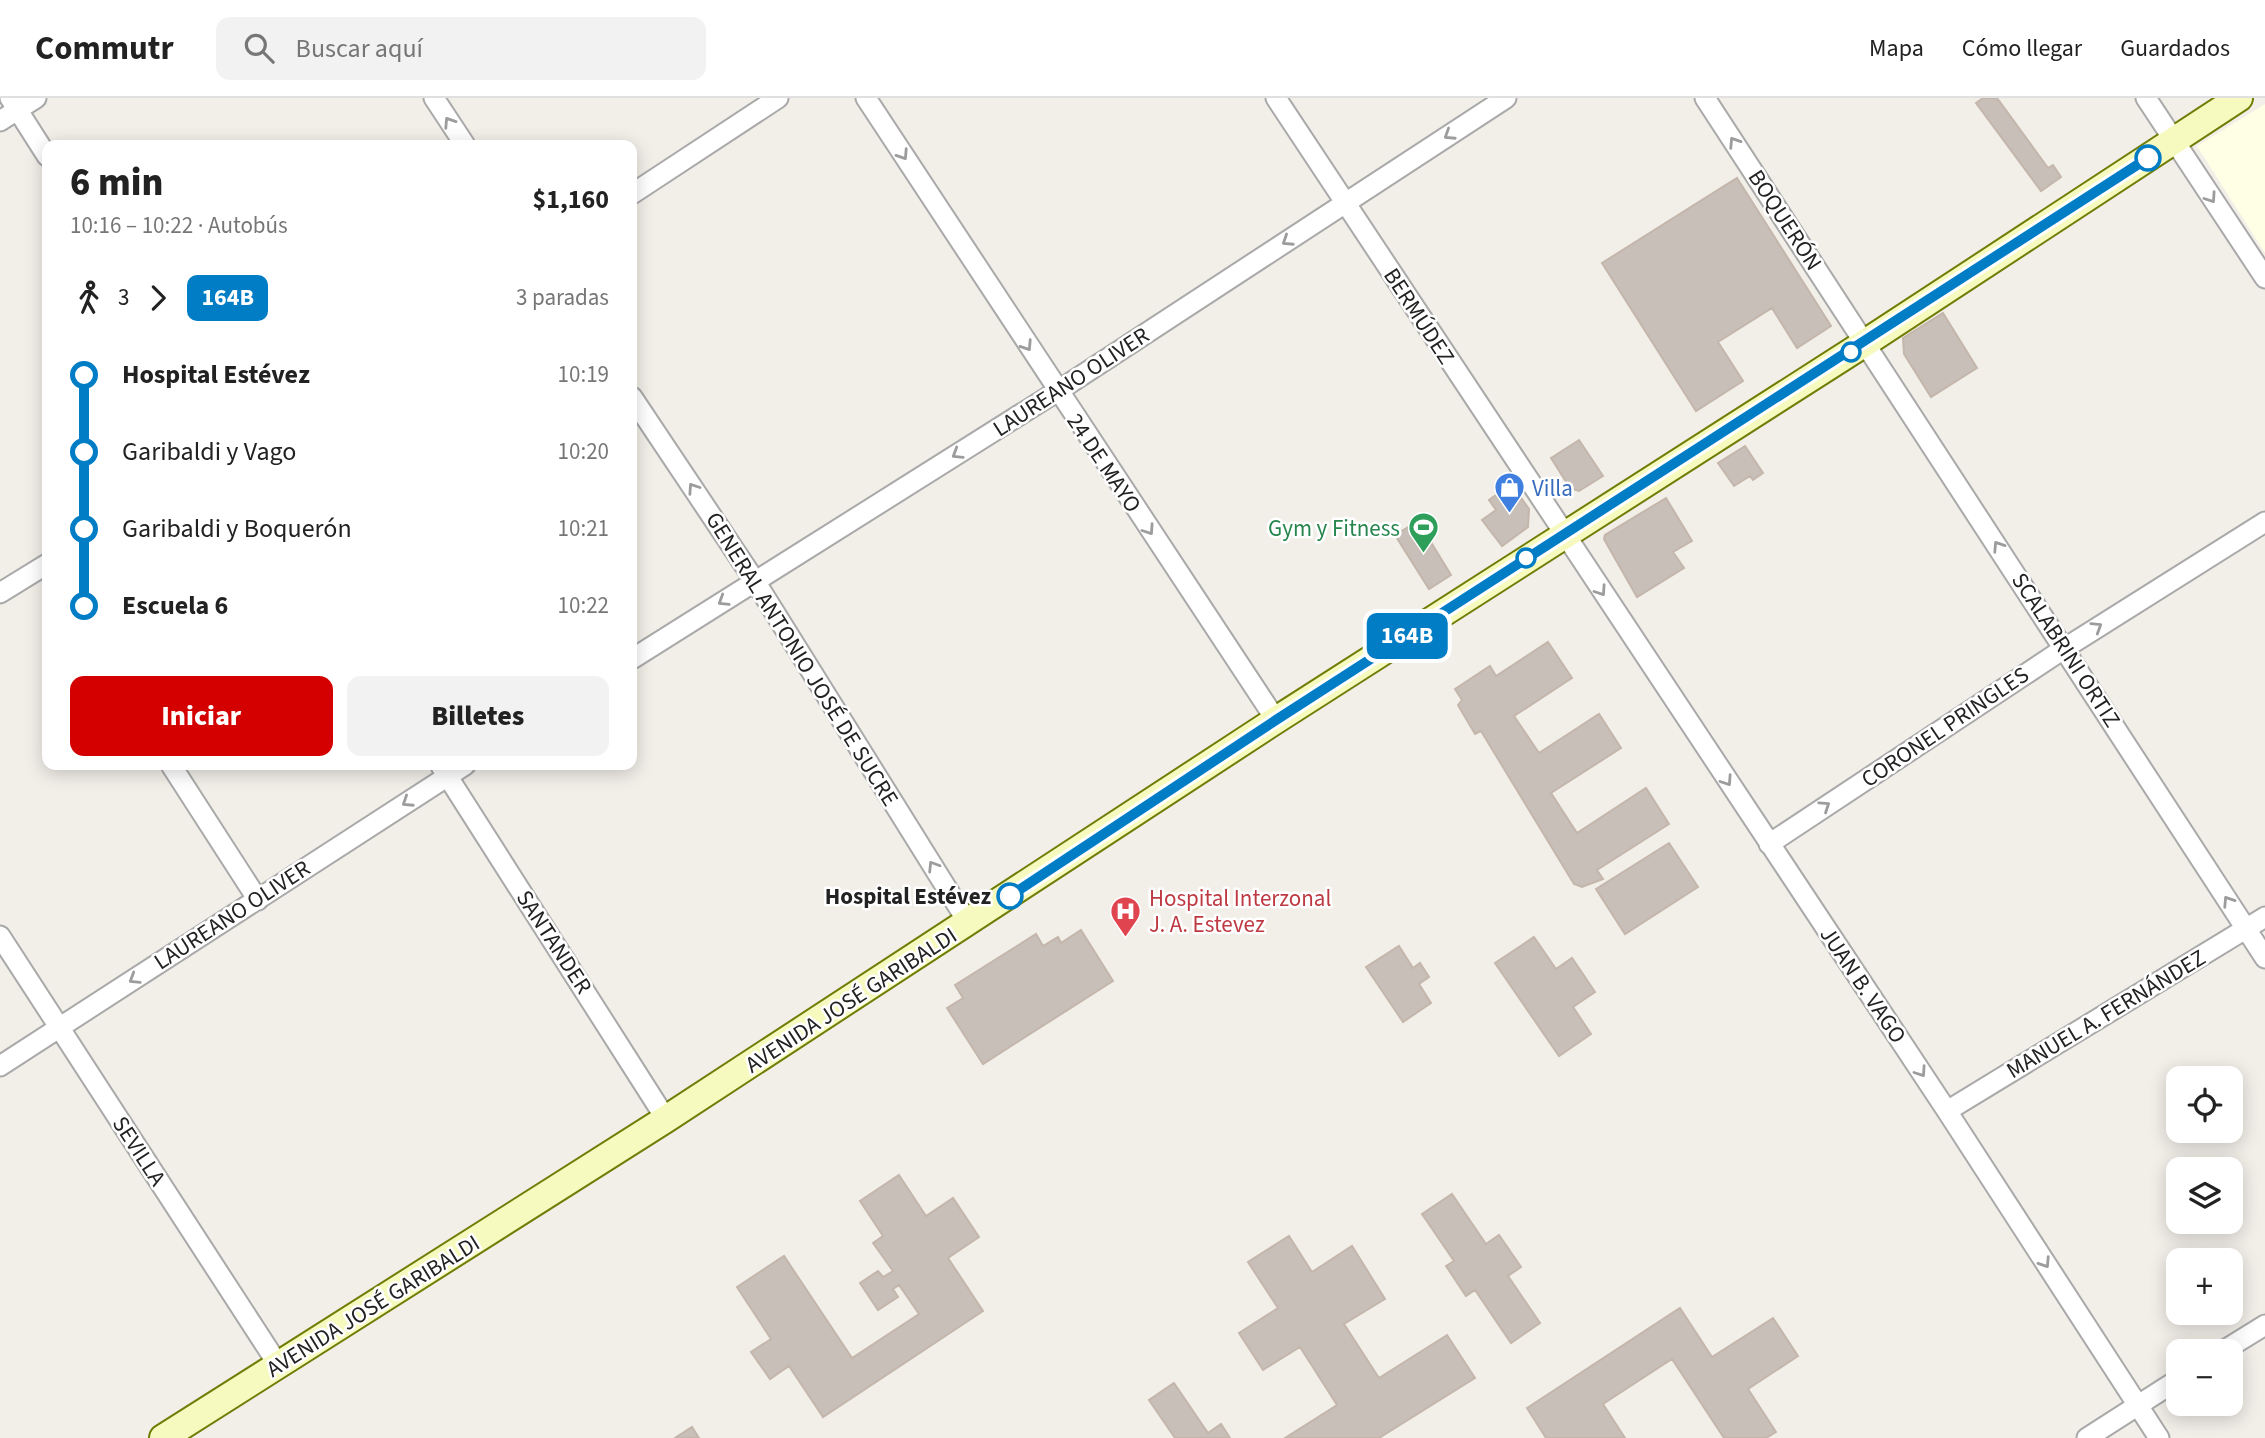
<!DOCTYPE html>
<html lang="es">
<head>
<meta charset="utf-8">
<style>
	:root { --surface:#fff; --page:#f2f2f2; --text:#222; --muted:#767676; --line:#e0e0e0; --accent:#d40000 }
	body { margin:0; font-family:"Source Sans 3",sans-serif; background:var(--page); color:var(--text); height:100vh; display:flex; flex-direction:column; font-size:26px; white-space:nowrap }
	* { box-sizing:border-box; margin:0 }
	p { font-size:23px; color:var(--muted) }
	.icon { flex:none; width:38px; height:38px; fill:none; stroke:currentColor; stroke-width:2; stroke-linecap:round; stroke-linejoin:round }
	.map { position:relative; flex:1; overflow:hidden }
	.panel { position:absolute; left:42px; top:42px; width:595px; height:630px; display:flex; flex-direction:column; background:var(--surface); border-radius:14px; box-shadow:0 4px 18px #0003 }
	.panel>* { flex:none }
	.badge { padding:0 14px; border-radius:10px; font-size:24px; line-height:46px }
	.buttons { position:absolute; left:2166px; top:968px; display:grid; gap:14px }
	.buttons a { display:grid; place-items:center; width:77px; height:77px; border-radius:14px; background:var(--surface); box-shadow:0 4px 18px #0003; font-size:35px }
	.map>.badge { position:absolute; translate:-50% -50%; box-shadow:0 0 0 4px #fff }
	.legs { display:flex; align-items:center; gap:10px; height:77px; padding:0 28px; font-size:23px }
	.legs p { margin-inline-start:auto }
	.overview { display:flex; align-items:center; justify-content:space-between; height:119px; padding:0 28px }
	h1 { font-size:38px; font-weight:800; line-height:52px }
	.primary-button { display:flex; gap:14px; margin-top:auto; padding:14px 28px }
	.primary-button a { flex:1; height:80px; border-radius:14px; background:var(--accent); color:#fff; font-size:28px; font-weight:800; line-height:80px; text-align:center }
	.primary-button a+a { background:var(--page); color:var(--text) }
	ul { padding:0 28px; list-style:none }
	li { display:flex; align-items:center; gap:24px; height:77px; font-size:26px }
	li i { display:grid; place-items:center; width:10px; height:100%; margin:0 9px; background:currentColor }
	li i::after { content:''; width:18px; height:18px; margin:-9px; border:5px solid; border-radius:50%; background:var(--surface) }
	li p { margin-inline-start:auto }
	li:first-child i { background:linear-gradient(#0000 50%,currentColor 0) }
	li:last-child i { background:linear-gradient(currentColor 50%,#0000 0) }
	header { display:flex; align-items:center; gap:42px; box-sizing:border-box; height:98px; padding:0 35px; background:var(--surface); border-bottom:2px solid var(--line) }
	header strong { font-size:33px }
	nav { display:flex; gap:38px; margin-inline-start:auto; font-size:24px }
	.search { width:490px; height:63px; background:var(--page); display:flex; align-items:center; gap:18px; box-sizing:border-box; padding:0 24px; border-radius:14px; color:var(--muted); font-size:26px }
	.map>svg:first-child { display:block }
	.education { fill:#ffffe5 }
	.building { fill:#c7bfb8; stroke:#c4b6ab; stroke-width:2 }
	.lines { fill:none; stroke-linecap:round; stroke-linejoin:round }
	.minor-casing { stroke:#a9a9a9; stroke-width:23 }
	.secondary-casing { stroke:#707d05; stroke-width:30 }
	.minor { stroke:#fff; stroke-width:19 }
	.secondary { stroke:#f7fabf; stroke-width:26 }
	.oneway { stroke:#9c9c9c }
	.line-1-casing { stroke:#fff; stroke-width:16 }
	.line-1 { stroke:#007dc5; stroke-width:10 }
	.stop-1-dot { fill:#fff; stroke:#007dc5; stroke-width:3.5 }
	.labels { text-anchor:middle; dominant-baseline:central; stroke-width:5; stroke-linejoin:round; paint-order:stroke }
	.street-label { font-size:23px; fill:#222; stroke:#fff }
	.shop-label { font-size:23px; fill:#366cbe; stroke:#fff; text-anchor:start }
	.leisure-label { font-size:23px; fill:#27864d; stroke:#fff; text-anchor:end }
	.stop-label { font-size:23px; font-weight:bold; fill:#222; stroke:#fff; text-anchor:end }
	.health-label { font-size:23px; fill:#be3a42; stroke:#fff; text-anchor:start }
</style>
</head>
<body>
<header>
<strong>Commutr</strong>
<div class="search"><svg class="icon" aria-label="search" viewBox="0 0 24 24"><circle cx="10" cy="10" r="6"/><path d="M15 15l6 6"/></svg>Buscar aquí</div>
<nav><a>Mapa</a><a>Cómo llegar</a><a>Guardados</a></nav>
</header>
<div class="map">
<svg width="2265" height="1340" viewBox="0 0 2265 1340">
	<rect width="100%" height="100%" fill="#f2efe9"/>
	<path class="education" d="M2265,6V155L2197,48Z"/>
	<path class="building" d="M1983,0H1997L2048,70L2053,67L2061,79L2041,93L1976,5Z
		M1737,80L1831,228L1797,250L1772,210L1718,244L1743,283L1696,313L1602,165Z
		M1943,215L1977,270L1931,299L1904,256L1903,240Z
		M1579,342L1603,378L1579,393L1570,390L1551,360Z
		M1745,348L1763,375L1753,382L1750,378L1734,388L1718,365Z
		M1511,386L1529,411L1528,429L1502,448L1482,422L1496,412L1489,402Z
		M1666,400L1692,443L1673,454L1684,470L1637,499L1604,441L1605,437Z
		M1418,423L1451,477L1429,491L1395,437Z
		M1548,544L1572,580L1514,618L1539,655L1599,616L1621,650L1551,695L1577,735L1646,690L1669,726L1597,772L1603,781L1582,789L1574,786L1481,633L1475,636L1458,607L1462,602L1455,591L1490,568L1496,578Z
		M1669,745L1698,789L1625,836L1596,791Z
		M1081,832L1113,883L983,966L947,910L963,900L955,887L1036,836L1043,848L1058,839L1061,845Z
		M1534,839L1556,871L1572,860L1595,894L1573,909L1591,936L1559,958L1495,865Z
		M1399,848L1413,870L1420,865L1429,879L1419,886L1431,905L1403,924L1366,869Z
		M899,1077L926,1118L953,1100L979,1139L948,1160L983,1213L823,1319L789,1268L770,1281L751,1254L771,1241L737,1189L784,1158L852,1260L919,1216L899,1187L893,1191L898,1199L878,1212L860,1185L878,1173L883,1179L893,1173L873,1145L883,1138L860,1103Z
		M1452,1096L1486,1146L1499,1137L1521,1169L1508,1178L1540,1225L1511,1245L1475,1192L1466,1198L1446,1168L1454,1163L1422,1116Z
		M1289,1138L1312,1174L1352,1148L1385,1201L1344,1226L1379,1280L1447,1237L1475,1280L1379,1340H1285L1337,1307L1300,1249L1263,1272L1239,1235L1278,1210L1248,1164Z
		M1680,1210L1712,1259L1773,1220L1798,1258L1748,1291L1776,1334L1766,1340H1724L1672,1261L1603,1306L1625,1340H1546L1527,1310Z
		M1174,1285L1208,1335L1221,1326L1230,1340H1175L1149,1302Z
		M692,1329L699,1340H675Z"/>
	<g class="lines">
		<defs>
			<path id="minor" d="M10,0L47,58
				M434,0L465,47
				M866,0L1276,622
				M1276,0L1947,1013L2159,1340
				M1705,0L2265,860
				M2146,0L2265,180
				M0,23L36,0
				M632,96L778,0
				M632,299L755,483L969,826
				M0,495L47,466
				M632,561L1064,289L1506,0
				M171,667L258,802
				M441,668L666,1021
				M1769,746L2065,550L2265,424
				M0,838L279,1268
				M0,968L465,667
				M1947,1013L2265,819
				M2223,1253L2265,1227
				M2087,1340L2179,1281"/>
			<path id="secondary" d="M163,1340L666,1021L1276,622L1865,245L2239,0"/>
		</defs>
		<use href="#minor" class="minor-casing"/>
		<use href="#secondary" class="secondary-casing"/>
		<use href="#minor" class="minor"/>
		<use href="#secondary" class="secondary"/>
	</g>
	<defs><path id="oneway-chevron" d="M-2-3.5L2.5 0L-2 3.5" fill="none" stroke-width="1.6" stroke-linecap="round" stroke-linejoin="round" transform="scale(1.75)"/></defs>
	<g class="oneway">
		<use href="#oneway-chevron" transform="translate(449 24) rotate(-123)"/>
		<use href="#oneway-chevron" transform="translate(1449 37) rotate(147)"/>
		<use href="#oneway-chevron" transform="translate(1734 44) rotate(-123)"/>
		<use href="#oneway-chevron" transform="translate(903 57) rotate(57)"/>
		<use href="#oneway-chevron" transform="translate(2211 100) rotate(56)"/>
		<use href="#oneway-chevron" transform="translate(1287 143) rotate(147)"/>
		<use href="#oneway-chevron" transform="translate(1027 248) rotate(57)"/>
		<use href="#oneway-chevron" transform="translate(957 356) rotate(148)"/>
		<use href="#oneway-chevron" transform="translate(693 390) rotate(-124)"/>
		<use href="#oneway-chevron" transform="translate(1149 432) rotate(56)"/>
		<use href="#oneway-chevron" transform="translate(1998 448) rotate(-123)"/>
		<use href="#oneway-chevron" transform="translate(1601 493) rotate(56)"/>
		<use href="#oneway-chevron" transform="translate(723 503) rotate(148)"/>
		<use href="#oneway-chevron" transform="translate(2097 529) rotate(-32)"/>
		<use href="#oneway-chevron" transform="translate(1727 683) rotate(56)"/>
		<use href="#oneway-chevron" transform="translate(407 704) rotate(147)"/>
		<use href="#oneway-chevron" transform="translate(1825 708) rotate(-34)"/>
		<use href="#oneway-chevron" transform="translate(933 768) rotate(-122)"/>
		<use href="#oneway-chevron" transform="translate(2228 803) rotate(-123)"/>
		<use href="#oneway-chevron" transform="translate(134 881) rotate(148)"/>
		<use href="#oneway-chevron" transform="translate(1921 974) rotate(56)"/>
		<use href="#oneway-chevron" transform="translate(2045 1165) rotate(57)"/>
	</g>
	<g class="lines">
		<defs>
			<path id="line-1" d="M1010,798L1276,622L2148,60"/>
		</defs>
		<use href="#line-1" class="line-1-casing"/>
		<use href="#line-1" class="line-1"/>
	</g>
	<defs>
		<symbol id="shop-pin" viewBox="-11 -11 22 30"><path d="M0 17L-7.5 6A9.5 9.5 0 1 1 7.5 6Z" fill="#3f7fe0" stroke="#fff"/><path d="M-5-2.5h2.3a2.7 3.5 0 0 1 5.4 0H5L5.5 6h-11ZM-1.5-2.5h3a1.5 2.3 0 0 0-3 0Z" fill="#fff"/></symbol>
		<symbol id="stadium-pin" viewBox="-11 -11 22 30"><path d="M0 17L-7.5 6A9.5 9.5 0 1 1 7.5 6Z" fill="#2e9e5b" stroke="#fff"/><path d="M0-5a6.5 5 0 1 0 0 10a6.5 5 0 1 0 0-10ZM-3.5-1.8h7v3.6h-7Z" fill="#fff"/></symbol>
		<symbol id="hospital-pin" viewBox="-11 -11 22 30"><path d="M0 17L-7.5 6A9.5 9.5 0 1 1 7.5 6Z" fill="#e0444e" stroke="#fff"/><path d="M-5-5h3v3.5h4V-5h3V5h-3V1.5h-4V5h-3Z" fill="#fff"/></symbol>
	</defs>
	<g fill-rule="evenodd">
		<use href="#shop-pin" x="1492" y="372" width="35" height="47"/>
		<use href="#stadium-pin" x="1406" y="412" width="35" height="47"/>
		<use href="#hospital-pin" x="1108" y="796" width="35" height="47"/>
	</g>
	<g class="stop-1-dot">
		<circle cx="2148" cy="60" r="12"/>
		<circle cx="1851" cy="254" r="9"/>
		<circle cx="1526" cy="460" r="9"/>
		<circle cx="1010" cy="798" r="12"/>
	</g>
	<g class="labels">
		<g class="street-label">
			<text transform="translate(1785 122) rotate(57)">BOQUERÓN</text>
			<text transform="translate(1419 218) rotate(57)">BERMÚDEZ</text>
			<text transform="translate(1071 284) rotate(-33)">LAUREANO OLIVER</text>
			<text transform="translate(1104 365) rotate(56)">24 DE MAYO</text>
			<text transform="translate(2066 552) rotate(57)">SCALABRINI ORTIZ</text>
			<text transform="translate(802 561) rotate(58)">GENERAL ANTONIO JOSÉ DE SUCRE</text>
			<text transform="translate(1945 629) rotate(-34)">CORONEL PRINGLES</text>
			<text transform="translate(232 817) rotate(-33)">LAUREANO OLIVER</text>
			<text transform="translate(554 844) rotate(57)">SANTANDER</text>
			<text transform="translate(1863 887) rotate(56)">JUAN B. VAGO</text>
			<text transform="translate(851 902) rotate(-33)">AVENIDA JOSÉ GARIBALDI</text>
			<text transform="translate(2106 916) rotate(-31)">MANUEL A. FERNÁNDEZ</text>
			<text transform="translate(139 1053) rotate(57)">SEVILLA</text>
			<text transform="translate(373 1208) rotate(-32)">AVENIDA JOSÉ GARIBALDI</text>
		</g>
		<g class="shop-label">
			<text x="1532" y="390">Villa</text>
		</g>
		<g class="leisure-label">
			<text x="1400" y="430">Gym y Fitness</text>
		</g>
		<g class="stop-label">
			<text x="991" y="798">Hospital Estévez</text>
		</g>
		<g class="health-label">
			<text x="1149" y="800">Hospital Interzonal<tspan x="1149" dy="26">J. A. Estevez</tspan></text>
		</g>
	</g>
</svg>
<div class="buttons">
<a><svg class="icon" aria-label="locate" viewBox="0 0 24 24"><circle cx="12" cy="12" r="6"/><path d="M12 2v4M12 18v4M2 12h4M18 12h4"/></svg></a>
<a><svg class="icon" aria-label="layers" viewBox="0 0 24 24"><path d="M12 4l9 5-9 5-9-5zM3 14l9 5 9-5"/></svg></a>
<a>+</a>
<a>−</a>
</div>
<b class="badge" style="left:1407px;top:538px;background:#007dc5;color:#fff">164B</b>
<section class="panel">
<div class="overview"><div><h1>6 min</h1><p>10:16 – 10:22 · Autobús</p></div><b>$1,160</b></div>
<div class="legs"><svg class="icon" aria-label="walk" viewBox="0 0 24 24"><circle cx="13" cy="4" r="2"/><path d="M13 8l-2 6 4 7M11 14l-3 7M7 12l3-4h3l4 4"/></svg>3<svg class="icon" aria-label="forward" viewBox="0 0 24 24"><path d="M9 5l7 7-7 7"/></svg><b class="badge" style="background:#007dc5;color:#fff">164B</b><p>3 paradas</p></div>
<ul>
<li><i style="color:#007dc5"></i><b>Hospital Estévez</b><p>10:19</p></li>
<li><i style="color:#007dc5"></i><span>Garibaldi y Vago</span><p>10:20</p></li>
<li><i style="color:#007dc5"></i><span>Garibaldi y Boquerón</span><p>10:21</p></li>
<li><i style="color:#007dc5"></i><b>Escuela 6</b><p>10:22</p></li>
</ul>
<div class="primary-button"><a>Iniciar</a><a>Billetes</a></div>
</section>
</div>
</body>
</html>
